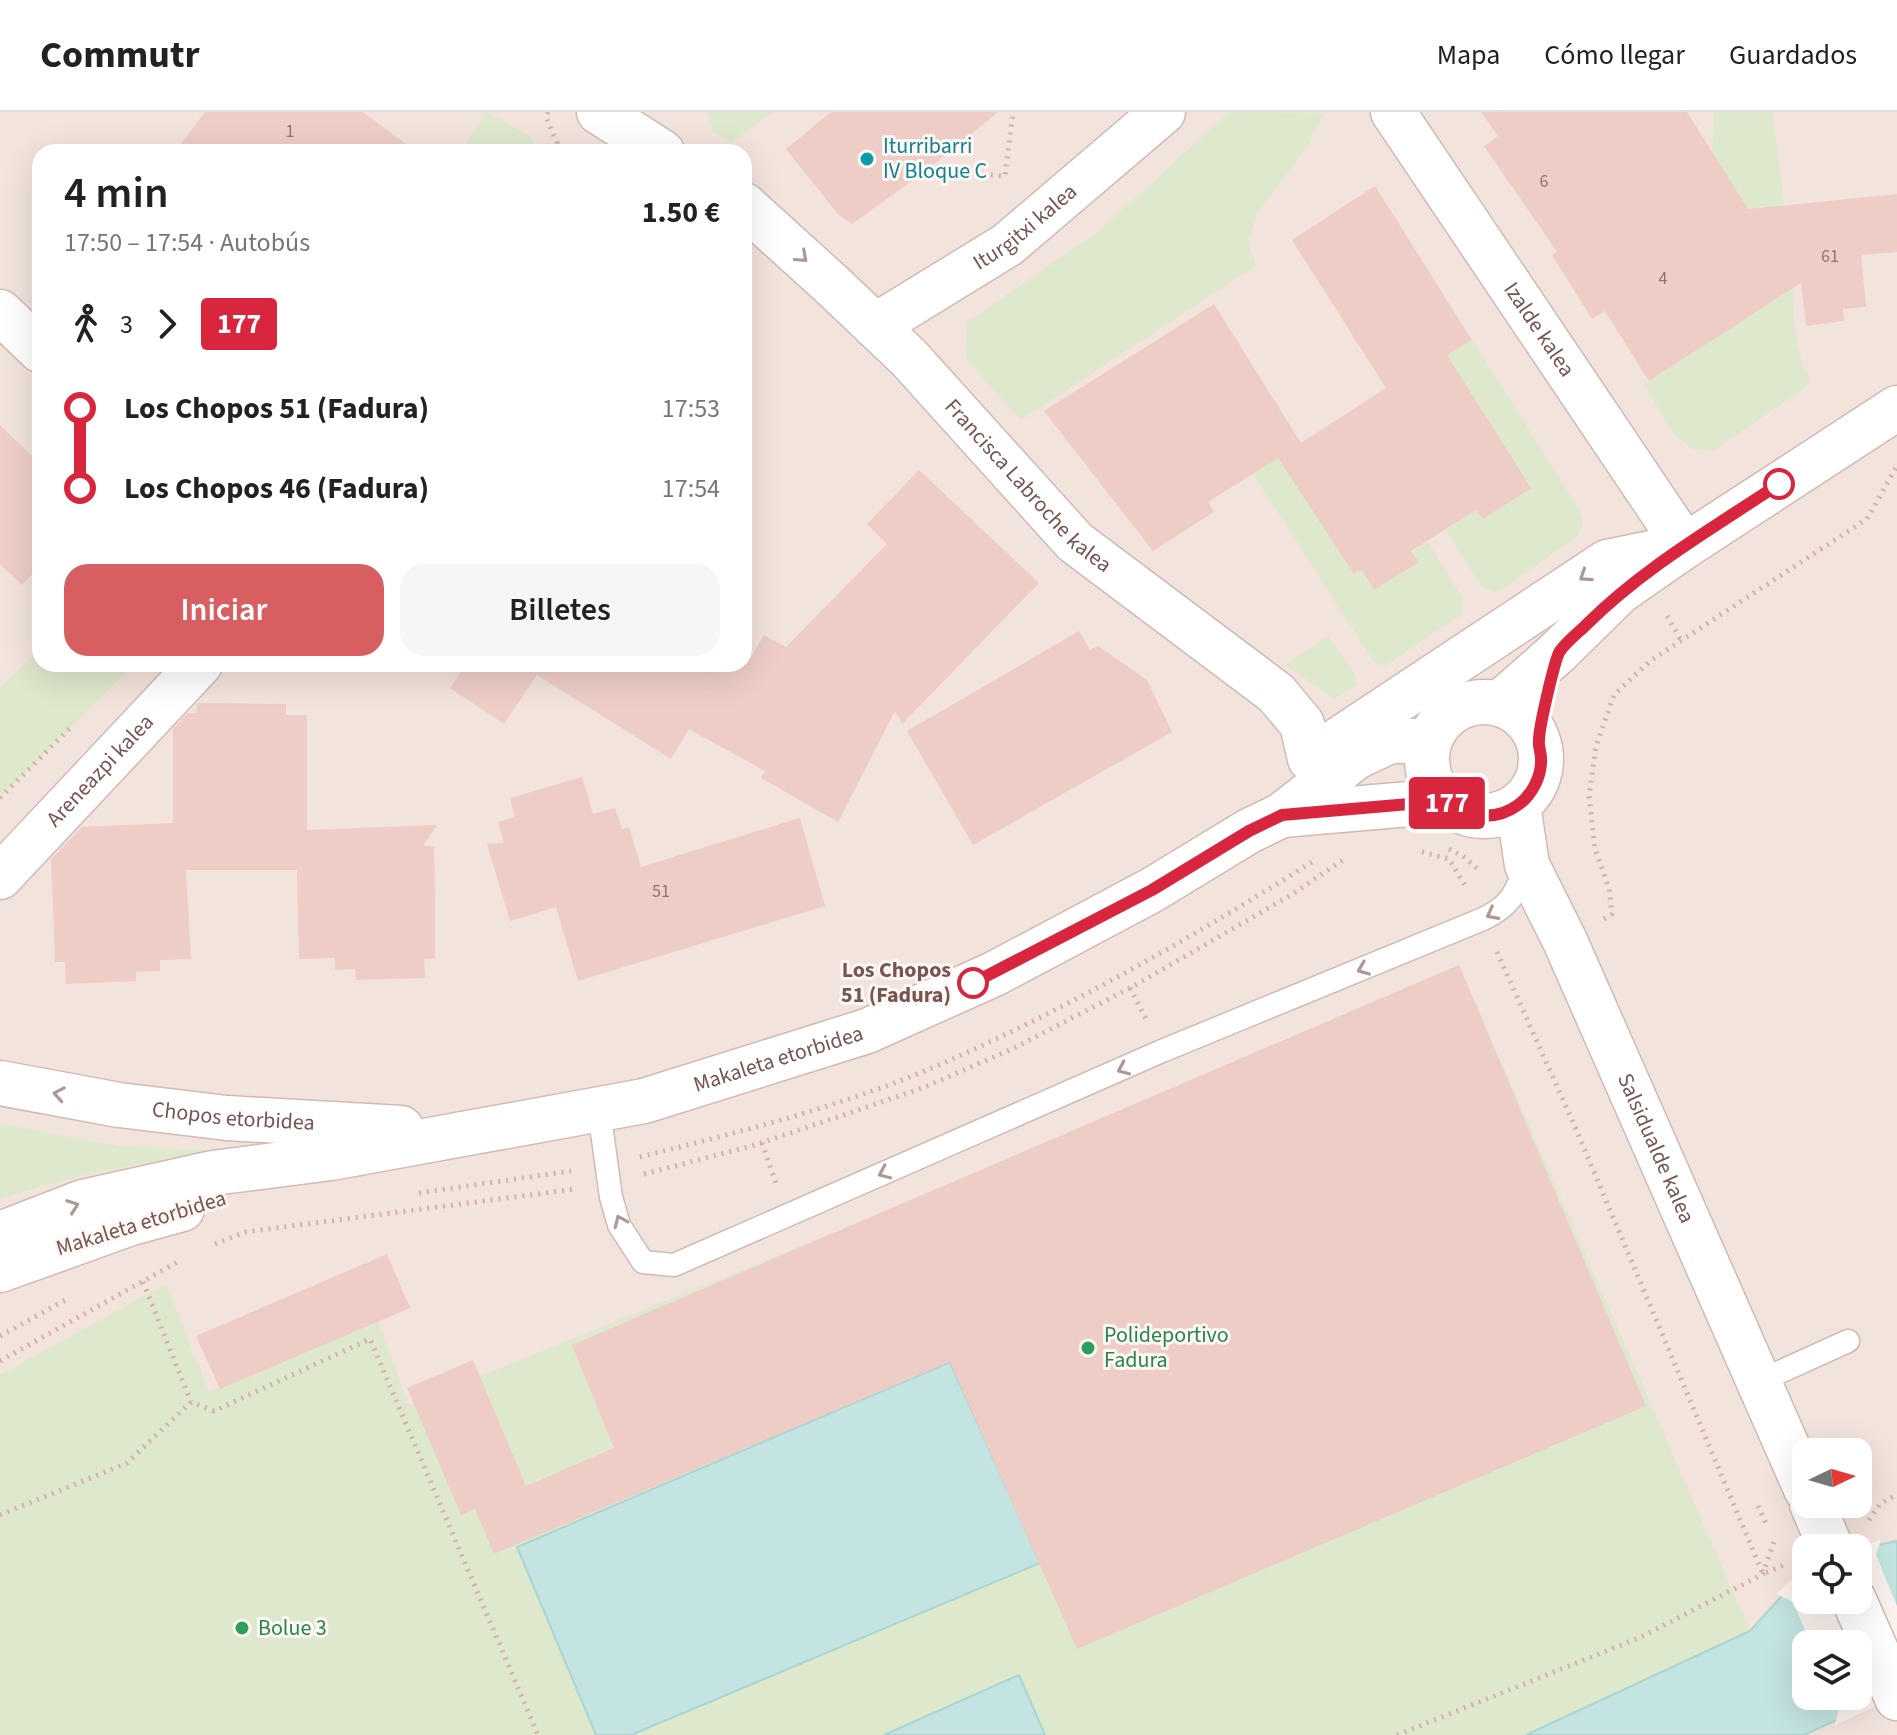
<!DOCTYPE html>
<html lang="es">
<head>
<meta charset="utf-8">
<style>
	:root { --surface:#fff; --page:#f6f6f6; --text:#222; --muted:#767676; --line:#e0e0e0; --accent:#d85f61 }
	body { margin:0; font-family:"Source Sans 3",sans-serif; background:var(--page); color:var(--text); height:100vh; display:flex; flex-direction:column; font-size:30px; white-space:nowrap }
	* { box-sizing:border-box; margin:0 }
	p { font-size:26px; color:var(--muted) }
	.icon { flex:none; width:44px; height:44px; fill:none; stroke:currentColor; stroke-width:2; stroke-linecap:round; stroke-linejoin:round }
	.map { position:relative; flex:1; overflow:hidden }
	.drawer { position:absolute; left:32px; top:32px; width:720px; height:528px; display:flex; flex-direction:column; background:var(--surface); border-radius:24px; box-shadow:0 8px 32px #0002 }
	.drawer>* { flex:none }
	.badge { padding:0 16px; border-radius:6px; font-size:28px; line-height:52px }
	.needle { width:52px; rotate:85deg }
	.fabs { position:absolute; left:1792px; top:1326px; display:grid; gap:16px }
	.fabs a { display:grid; place-items:center; width:80px; height:80px; border-radius:16px; background:var(--surface); box-shadow:0 8px 32px #0002; font-size:40px }
	.map>.badge { position:absolute; translate:-50% -50%; box-shadow:0 0 0 4px #fff }
	.legs { display:flex; align-items:center; gap:12px; height:88px; padding:0 32px; font-size:26px }
	.legs p { margin-inline-start:auto }
	.summary { display:flex; align-items:center; justify-content:space-between; height:136px; padding:0 32px }
	h1 { font-size:44px; font-weight:600; line-height:60px }
	.primary-button { display:flex; gap:16px; margin-top:auto; padding:16px 32px }
	.primary-button a { flex:1; height:92px; border-radius:24px; background:var(--accent); color:#fff; font-size:32px; font-weight:600; line-height:92px; text-align:center }
	.primary-button a+a { background:var(--page); color:var(--text) }
	ul { padding:0 32px; list-style:none }
	li { display:flex; align-items:center; gap:28px; height:80px; font-size:30px }
	li i { display:grid; place-items:center; width:12px; height:100%; margin:0 10px; background:currentColor }
	li i::after { content:''; width:20px; height:20px; margin:-10px; border:6px solid; border-radius:50%; background:var(--surface) }
	li p { margin-inline-start:auto }
	li:first-child i { background:linear-gradient(#0000 50%,currentColor 0) }
	li:last-child i { background:linear-gradient(currentColor 50%,#0000 0) }
	header { display:flex; align-items:center; gap:48px; box-sizing:border-box; height:112px; padding:0 40px; background:var(--surface); border-bottom:2px solid var(--line) }
	header strong { font-size:38px }
	nav { display:flex; gap:44px; margin-inline-start:auto; font-size:28px }
	.map>svg:first-child { display:block }
	.residential { fill:#f2e3dc; fill-rule:evenodd }
	.green { fill:#dee8cc }
	.water { fill:#c3e4e1; stroke:#aad5d1; stroke-width:2; fill-rule:evenodd }
	.pier { fill:#fbf2ed }
	.building { fill:#eecdc7 }
	.lines { fill:none; stroke-linecap:round; stroke-linejoin:round }
	.lane-casing { stroke:#cfbbb5; stroke-width:25 }
	.street-casing { stroke:#cfbbb5; stroke-width:47 }
	.secondary-casing { stroke:#d2bab3; stroke-width:47 }
	.path { stroke:#d4b0aa; stroke-width:5; stroke-dasharray:2 6; stroke-linecap:butt }
	.lane { stroke:#fff; stroke-width:22 }
	.street { stroke:#fff; stroke-width:44 }
	.secondary { stroke:#fff; stroke-width:44 }
	.oneway { stroke:#ac9997 }
	.line-1-casing { stroke:#fff; stroke-width:18 }
	.line-1 { stroke:#d7263d; stroke-width:12 }
	.culture-dot { fill:#0f9aa8; stroke:#fef7f4; stroke-width:3 }
	.stop-1-dot { fill:#fff; stroke:#d7263d; stroke-width:4 }
	.leisure-dot { fill:#2e9e5b; stroke:#fef7f4; stroke-width:3 }
	.labels { text-anchor:middle; dominant-baseline:central; stroke-width:6; stroke-linejoin:round; paint-order:stroke }
	.number-label { font-size:18px; fill:#93736e }
	.culture-label { font-size:22px; fill:#0d838f; stroke:#fef7f4; text-anchor:start }
	.street-label { font-size:22px; fill:#755551; stroke:#fef7f4 }
	.stop-label { font-size:22px; font-weight:bold; fill:#755551; stroke:#fef7f4; text-anchor:end }
	.leisure-label { font-size:22px; fill:#27864d; stroke:#fef7f4; text-anchor:start }
</style>
</head>
<body>
<header>
<strong>Commutr</strong>
<nav><a>Mapa</a><a>Cómo llegar</a><a>Guardados</a></nav>
</header>
<div class="map">
<svg width="1897" height="1623" viewBox="0 0 1897 1623">
	<rect width="100%" height="100%" fill="#fbf2ed"/>
	<path class="residential" d="M0,0H1897V1623H0ZM40,40H744V552H40ZM1806,1340H1858V1392H1806ZM1806,1436H1858V1488H1806ZM1806,1532H1858V1584H1806Z"/>
	<path class="green" d="M486,0L532,25L536,40H461Z
		M707,0H773L732,31L713,20Z
		M1229,0L1323,1L1309,32L1256,103L1248,132L1257,153L1021,308L966,247L967,210L1098,120Z
		M1714,0H1772C1779,51 1786,102 1791,153C1795,192 1790,233 1810,267L1805,276L1713,339L1692,337L1673,321L1644,273L1774,188L1732,121L1712,40Z
		M1472,228L1579,397L1583,412L1577,425L1496,481L1482,475L1446,418L1476,398L1483,407L1447,243Z
		M1278,345L1354,461L1362,458L1374,478L1418,450L1412,441L1428,430L1463,487L1462,502L1385,554L1374,550L1253,362Z
		M1328,524L1355,562L1357,573L1334,587L1286,553Z
		M40,536V552H134L0,686V577Z
		M1459,853L1750,1519L1799,1623H0V1263L166,1172L209,1280L378,1209L409,1293L888,1099Z
		M0,1012L125,1035L215,1038C142,1050 71,1064 0,1087Z"/>
	<path class="water" d="M950,1250L1040,1451L631,1623H596L517,1435Z
		M1897,1429V1580L1804,1623H1526L1750,1519L1797,1467L1806,1488H1858L1873,1434ZM1806,1532H1858V1584H1806Z
		M1019,1563L1045,1623H884Z"/>
	<path class="pier" d="M1881,1428L1876,1443L1897,1494V1584L1834,1614L1839,1598L1833,1584H1858V1532H1811L1793,1490L1777,1482L1794,1464L1806,1459V1488H1858L1857,1436Z"/>
	<path class="building" d="M205,0H363L417,40H175Z
		M831,0H998L927,58L852,112L838,102L786,37Z
		M1481,0H1687L1748,97L1897,82V140L1861,143L1866,195L1843,197L1844,209L1806,214L1801,171L1649,269L1605,199L1592,207L1552,143L1557,140L1484,34L1498,24Z
		M1375,74L1472,228L1447,243L1531,376L1483,407L1476,398L1411,439L1419,450L1374,478L1362,458L1354,462L1278,346L1208,390L1214,400L1153,439L1044,299L1214,192L1301,331L1386,276L1292,128Z
		M0,313L40,352V454L22,473L0,452Z
		M919,358L1039,471L902,612L895,599L838,710L761,666L765,659L689,617L671,647L537,563L504,612L450,576L466,552H747L764,523L786,535L887,432L867,412Z
		M1079,519L1090,538L1098,534L1147,568L1172,620L973,733L907,619Z
		M197,591L286,592V603H307V718L437,713L423,734H434L435,782V847H424L425,866L356,868L355,857L335,858V846L299,847L297,758H186L191,847L160,848V859L136,860V869L66,872L65,850H55L51,747L82,715L173,711V617L188,601H196Z
		M582,665L593,702L615,696L622,717L629,715L641,755L800,706L825,794L578,869L556,795L510,809L487,732L504,731L498,710L515,705L510,686Z
		M1459,853L1646,1294L1077,1537L950,1250L494,1442L475,1397L461,1403L407,1276L473,1248L526,1374L614,1336L572,1233Z
		M387,1142L410,1196L220,1277L196,1224Z"/>
	<g class="lines">
		<defs>
			<path id="lane" d="M599,998L611,1085L619,1113L643,1150L674,1153L1162,939L1483,807C1512,793 1515,781 1527,753
				M1760,1269L1848,1229"/>
			<g id="street">
				<path d="M599,0L662,40"/>
				<path id="s1" d="M1393,0L1685,434"/>
				<path id="s2" d="M744,93L831,172L909,246L1075,430L1276,581L1302,612L1310,647"/>
				<path d="M0,200L40,238"/>
				<path id="s3" d="M875,214L1007,133L1163,0"/>
				<path id="s4" d="M1518,693L1527,753L1565,829L1806,1377"/>
				<path id="s5" d="M0,765L200,552"/>
				<path d="M1812,1392L1831,1436"/>
				<path d="M1854,1488L1897,1586"/>
			</g>
			<g id="secondary">
				<circle cx="1484" cy="647" r="57"/>
				<path d="M1499,592L1558,540L1619,480L1685,434L1897,296"/>
				<path d="M1332,632L1607,450L1685,434"/>
				<path d="M1282,703L1444,689"/>
				<path id="s6" d="M0,971L119,993L227,1006L401,1016"/>
				<path id="s7" d="M0,1122L83,1090L213,1061L331,1046L644,989L867,919L994,862L1152,778L1249,719L1282,703L1356,645L1390,629H1428"/>
				<path d="M0,1158L131,1111L182,1097"/>
			</g>
		</defs>
		<use href="#lane" class="lane-casing"/>
		<use href="#street" class="street-casing"/>
		<use href="#secondary" class="secondary-casing"/>
		<path class="path" d="M548,0L546,5L557,31L551,40
			M927,58L1005,64L1013,0
			M1667,504L1681,528
			M0,686L71,615
			M1449,737L1463,744L1480,759
			M1422,740L1449,747L1467,777
			M1604,807L1612,802L1609,776L1595,737L1589,684L1596,634L1614,583L1650,549L1867,407L1897,354
			M1497,840L1573,1010L1763,1462L1786,1452
			M1130,876L1146,907
			M762,1031L776,1071
			M640,1045C743,1019 848,993 946,950C1072,894 1195,824 1312,750
			M644,1062L752,1034L823,1010L925,975L1012,937L1130,876L1291,783L1346,746
			M419,1081L571,1059
			M215,1132L245,1120L576,1077
			M143,1170L191,1290L214,1299L370,1227L538,1623
			M0,1224L69,1186
			M0,1249L181,1148
			M1758,1394L1767,1414
			M0,1403L127,1351L191,1290
			M1869,1408L1880,1392L1897,1382
			M1397,1623L1641,1525L1763,1462L1774,1430"/>
		<use href="#lane" class="lane"/>
		<use href="#street" class="street"/>
		<use href="#secondary" class="secondary"/>
	</g>
	<defs><path id="oneway-chevron" d="M-2-3.5L2.5 0L-2 3.5" fill="none" stroke-width="1.6" stroke-linecap="round" stroke-linejoin="round" transform="scale(2)"/></defs>
	<g class="oneway">
		<use href="#oneway-chevron" transform="translate(802 145) rotate(42)"/>
		<use href="#oneway-chevron" transform="translate(1585 464) rotate(146)"/>
		<use href="#oneway-chevron" transform="translate(1492 802) rotate(152)"/>
		<use href="#oneway-chevron" transform="translate(1363 857) rotate(158)"/>
		<use href="#oneway-chevron" transform="translate(1123 957) rotate(156)"/>
		<use href="#oneway-chevron" transform="translate(59 982) rotate(-170)"/>
		<use href="#oneway-chevron" transform="translate(884 1061) rotate(156)"/>
		<use href="#oneway-chevron" transform="translate(73 1094) rotate(-20)"/>
		<use href="#oneway-chevron" transform="translate(620 1109) rotate(-114)"/>
	</g>
	<g class="lines">
		<defs>
			<path id="line-1" d="M973,871L1152,778L1249,719L1282,703L1444,689C1467,704 1493,711 1518,693C1532,683 1542,664 1541,646C1541,640 1538,634 1539,628C1539,615 1555,546 1560,539C1567,529 1578,521 1586,513C1643,456 1713,416 1779,372"/>
		</defs>
		<use href="#line-1" class="line-1-casing"/>
		<use href="#line-1" class="line-1"/>
	</g>
	<circle class="culture-dot" cx="867" cy="47" r="8"/>
	<g class="stop-1-dot">
		<circle cx="1779" cy="372" r="14"/>
		<circle cx="973" cy="871" r="14"/>
	</g>
	<g class="leisure-dot">
		<circle cx="1088" cy="1236" r="8"/>
		<circle cx="242" cy="1516" r="8"/>
	</g>
	<g class="labels">
		<g class="number-label">
			<text x="290" y="19">1</text>
			<text x="1544" y="69">6</text>
			<text x="1830" y="144">61</text>
			<text x="1663" y="166">4</text>
			<text x="661" y="779">51</text>
		</g>
		<g class="culture-label">
			<text x="883" y="34">Iturribarri<tspan x="883" dy="25">IV Bloque C</tspan></text>
		</g>
		<g class="street-label">
			<text stroke="none"><textPath href="#s3" startOffset="180">Iturgitxi kalea</textPath></text>
			<text stroke="none"><textPath href="#s1" startOffset="262">Izalde kalea</textPath></text>
			<text stroke="none"><textPath href="#s2" startOffset="400">Francisca Labroche kalea</textPath></text>
			<text stroke="none"><textPath href="#s5" startOffset="146">Areneazpi kalea</textPath></text>
			<text stroke="none"><textPath href="#s7" startOffset="800">Makaleta etorbidea</textPath></text>
			<text stroke="none"><textPath href="#s6" startOffset="236">Chopos etorbidea</textPath></text>
			<text stroke="none"><textPath href="#s4" startOffset="372">Salsidualde kalea</textPath></text>
			<text transform="translate(141 1111) rotate(-17)">Makaleta etorbidea</text>
		</g>
		<g class="stop-label">
			<text x="951" y="858">Los Chopos<tspan x="951" dy="25">51 (Fadura)</tspan></text>
		</g>
		<g class="leisure-label">
			<text x="1104" y="1223">Polideportivo<tspan x="1104" dy="25">Fadura</tspan></text>
			<text x="258" y="1516">Bolue 3</text>
		</g>
	</g>
</svg>
<div class="fabs">
<a><svg class="needle" viewBox="-14 -14 28 28"><path d="M0-13l5 13h-10z" fill="#e53935"/><path d="M0 13l5-13h-10z" fill="#767676"/></svg></a>
<a><svg class="icon" aria-label="locate" viewBox="0 0 24 24"><circle cx="12" cy="12" r="6"/><path d="M12 2v4M12 18v4M2 12h4M18 12h4"/></svg></a>
<a><svg class="icon" aria-label="layers" viewBox="0 0 24 24"><path d="M12 4l9 5-9 5-9-5zM3 14l9 5 9-5"/></svg></a>
</div>
<b class="badge" style="left:1447px;top:691px;background:#d7263d;color:#fff">177</b>
<section class="drawer">
<div class="summary"><div><h1>4 min</h1><p>17:50 – 17:54 · Autobús</p></div><b>1.50 €</b></div>
<div class="legs"><svg class="icon" aria-label="walk" viewBox="0 0 24 24"><circle cx="13" cy="4" r="2"/><path d="M13 8l-2 6 4 7M11 14l-3 7M7 12l3-4h3l4 4"/></svg>3<svg class="icon" aria-label="forward" viewBox="0 0 24 24"><path d="M9 5l7 7-7 7"/></svg><b class="badge" style="background:#d7263d;color:#fff">177</b></div>
<ul>
<li><i style="color:#d7263d"></i><b>Los Chopos 51 (Fadura)</b><p>17:53</p></li>
<li><i style="color:#d7263d"></i><b>Los Chopos 46 (Fadura)</b><p>17:54</p></li>
</ul>
<div class="primary-button"><a>Iniciar</a><a>Billetes</a></div>
</section>
</div>
</body>
</html>
